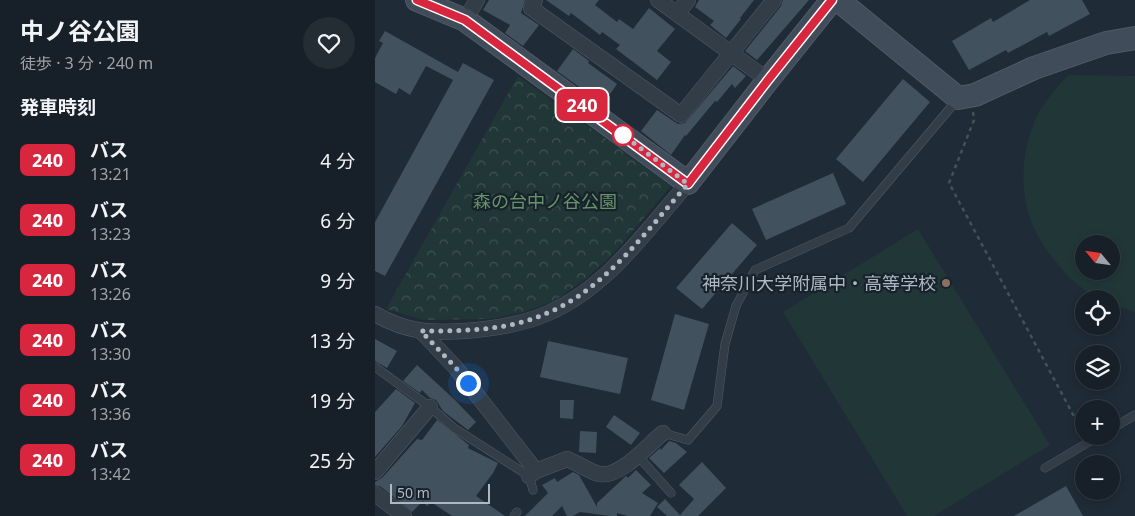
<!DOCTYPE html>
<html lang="ja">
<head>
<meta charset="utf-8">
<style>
	:root { --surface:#172028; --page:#242d34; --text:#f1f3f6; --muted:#9ea3a8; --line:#363e45 }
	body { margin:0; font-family:"Noto Sans","Noto Sans JP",sans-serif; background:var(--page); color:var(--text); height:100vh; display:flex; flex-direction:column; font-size:19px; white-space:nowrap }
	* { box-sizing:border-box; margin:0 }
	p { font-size:16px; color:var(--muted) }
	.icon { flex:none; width:28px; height:28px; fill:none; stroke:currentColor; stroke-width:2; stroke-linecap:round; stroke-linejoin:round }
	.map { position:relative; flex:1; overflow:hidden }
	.drawer { display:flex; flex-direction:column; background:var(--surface); width:375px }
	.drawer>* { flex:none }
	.badge { padding:0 10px; border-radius:8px; font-size:18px; line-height:32px }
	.needle { width:32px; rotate:299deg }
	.buttons { position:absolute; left:700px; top:235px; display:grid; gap:10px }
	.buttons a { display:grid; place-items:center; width:45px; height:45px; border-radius:50%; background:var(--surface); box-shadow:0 2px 8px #0003,0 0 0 1px var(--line); font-size:25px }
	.scale { position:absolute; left:15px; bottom:12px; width:100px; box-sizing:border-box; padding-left:5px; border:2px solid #adb8c4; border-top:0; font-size:14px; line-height:18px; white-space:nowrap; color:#adb8c4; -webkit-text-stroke:4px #18222b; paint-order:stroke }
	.you { position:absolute; width:25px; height:25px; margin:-12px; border:4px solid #fff; border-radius:50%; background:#1a73e8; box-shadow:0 0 0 8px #1a73e833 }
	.map>.badge { position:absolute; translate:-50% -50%; box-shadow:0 0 0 2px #fff }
	h2 { padding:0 20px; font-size:19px; line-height:45px }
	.round { display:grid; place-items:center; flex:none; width:52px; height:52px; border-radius:26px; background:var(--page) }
	.summary { display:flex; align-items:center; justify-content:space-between; height:85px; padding:0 20px }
	h1 { font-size:24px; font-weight:700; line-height:38px }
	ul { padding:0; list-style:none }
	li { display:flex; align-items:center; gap:15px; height:60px; padding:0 20px }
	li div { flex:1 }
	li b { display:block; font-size:19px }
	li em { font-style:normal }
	li .badge { min-width:55px; font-weight:700; text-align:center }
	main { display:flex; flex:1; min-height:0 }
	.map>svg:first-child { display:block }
	.park { fill:url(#park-crowns) }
	.garden { fill:#213737; fill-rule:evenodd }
	.building { fill:#42515e }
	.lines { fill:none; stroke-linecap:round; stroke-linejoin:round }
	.lane-casing { stroke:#505b65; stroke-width:9 }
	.street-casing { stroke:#505b65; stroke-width:16 }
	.secondary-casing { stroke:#505b65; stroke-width:24 }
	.path { stroke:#3f5454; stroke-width:2.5; stroke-dasharray:4 4; stroke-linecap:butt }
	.lane { stroke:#333d47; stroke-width:8 }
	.street { stroke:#333d47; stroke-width:15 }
	.secondary { stroke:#414c5a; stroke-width:22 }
	.line-casing { stroke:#fff; stroke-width:11 }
	.line { stroke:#d7263d; stroke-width:8 }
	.walk { stroke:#adb8c4; stroke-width:5; stroke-dasharray:0 9 }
	.stop-dot { fill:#fff; stroke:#d7263d; stroke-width:2.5 }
	.education-dot { fill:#8d6e63; stroke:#18222b; stroke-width:2 }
	.labels { text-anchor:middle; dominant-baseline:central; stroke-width:4.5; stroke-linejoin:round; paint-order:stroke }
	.park-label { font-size:18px; fill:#65946b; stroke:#18222b }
	.poi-label { font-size:18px; fill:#adb8c4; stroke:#18222b; text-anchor:end }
</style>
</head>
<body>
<main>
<section class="drawer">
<div class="summary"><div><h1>中ノ谷公園</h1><p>徒歩 · 3 分 · 240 m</p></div><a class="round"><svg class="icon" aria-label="heart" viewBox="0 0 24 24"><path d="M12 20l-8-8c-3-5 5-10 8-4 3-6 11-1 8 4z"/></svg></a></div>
<h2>発車時刻</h2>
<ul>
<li><span class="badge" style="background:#d7263d;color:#fff">240</span><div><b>バス</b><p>13:21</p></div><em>4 分</em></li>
<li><span class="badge" style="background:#d7263d;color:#fff">240</span><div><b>バス</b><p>13:23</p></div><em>6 分</em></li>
<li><span class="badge" style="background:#d7263d;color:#fff">240</span><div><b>バス</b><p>13:26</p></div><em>9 分</em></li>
<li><span class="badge" style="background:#d7263d;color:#fff">240</span><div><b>バス</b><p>13:30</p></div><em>13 分</em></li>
<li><span class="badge" style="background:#d7263d;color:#fff">240</span><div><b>バス</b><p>13:36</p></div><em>19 分</em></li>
<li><span class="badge" style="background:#d7263d;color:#fff">240</span><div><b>バス</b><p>13:42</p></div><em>25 分</em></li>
</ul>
</section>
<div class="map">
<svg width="760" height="516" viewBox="0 0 760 516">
	<defs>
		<pattern id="park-crowns" width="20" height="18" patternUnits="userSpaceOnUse" patternTransform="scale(1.25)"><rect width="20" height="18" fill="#213737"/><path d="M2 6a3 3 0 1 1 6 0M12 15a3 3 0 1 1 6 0" fill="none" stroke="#3f5252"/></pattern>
	</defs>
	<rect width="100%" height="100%" fill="#1f2b36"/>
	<path class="park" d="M143,76L296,186L238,254L210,279L181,300L149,312L115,319L48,320L11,309Z"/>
	<path class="garden" d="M693,75L760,76V312L736,304V299C718,299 697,282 686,268C676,256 666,244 660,230C643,196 646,151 661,118C669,102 681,88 693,75ZM709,244H736V271H709Z
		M543,229L675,445L559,516H532L408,312Z"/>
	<path class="building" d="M114,0H150L146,13L164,25L148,46L130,33L135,25L108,10Z
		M171,0H224L220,5L242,22L244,19L258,29L274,8L300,29L282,51L296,62L282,80L241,49L245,45L227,32L225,35L196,13L194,16Z
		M324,0H379L365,18L366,19L351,38L335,25L339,21L320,7Z
		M408,0H434L382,60L370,51L406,6Z
		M655,0H707L715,14L674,36L672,32L633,53L631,50L594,70L577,41L616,18L618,22Z
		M10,31L83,72L88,63L119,80L10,276L0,271V222L78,80L51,66L35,95L24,88L21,94L0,82V58L8,43L4,41Z
		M198,49L214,61L213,63L242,84L228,104L182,71Z
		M358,66L371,76L360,88L357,84L342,102L340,101L311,136L310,135L296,155L266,131L282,110L303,124L310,123Z
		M528,79L555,102L488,182L461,159Z
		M458,173L471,204L391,240L377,209Z
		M357,223L382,245L327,309L301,288Z
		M300,314L334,324L309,410L276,400Z
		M0,339L22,351L12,368L0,361Z
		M173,341L253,358L245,394L165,377Z
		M42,365L80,400L101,422L93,430L68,411L61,400L55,398L47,390L45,393L28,381Z
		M21,389L40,403L27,426L0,457V412Z
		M185,400H199L198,419L185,418Z
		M239,415L265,433L256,445L231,427Z
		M62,420L94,445L93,448L123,463L118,473L101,496L130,516H77L56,502L52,506L48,501L37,512L6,487L0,485V482L7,478L42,439L47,440Z
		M205,431L222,432L221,453L204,452Z
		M294,441L301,443L312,452L289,473L274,458L285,448L286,450Z
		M327,462L351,488L323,516H292L282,507L290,499L305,515L319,499L304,485Z
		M261,470L276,485L267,493L283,503L275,516H253L242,513V516H235L205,512L198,516H192L187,506L177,516H150L173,493L167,485L180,478L182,482L198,472L204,475L222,507V503L251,476L253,478Z
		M691,486L708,516H639Z"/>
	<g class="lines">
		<defs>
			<path id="lane" d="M0,367L55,407L79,428L154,476L158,490
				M736,429L760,415
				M288,433L313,440L342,406L350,344L361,306L380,270L474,228L582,100
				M263,456L296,493
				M670,468L724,436
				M139,516L142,512"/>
			<path id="street" d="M160,0L156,8L306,115L399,0
				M283,0L393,80
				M302,14L313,0
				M90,20L102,0
				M0,314C31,332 54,333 89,331C116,329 145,325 171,314C231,289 271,231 313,183
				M46,331L81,368L161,471
				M0,472L55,407
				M154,476L161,471L192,459C202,463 214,471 224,474C246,478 272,445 288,433
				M0,494L29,516"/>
			<path id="secondary" d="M42,0L90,20L313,183L393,80L457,0
				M463,0L583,98L600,95L659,68L731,43L760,38"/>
		</defs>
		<use href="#lane" class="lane-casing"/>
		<use href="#street" class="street-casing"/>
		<use href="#secondary" class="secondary-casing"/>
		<path class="path" d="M598,112L599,120L574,183L709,435"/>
		<use href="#lane" class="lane"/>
		<use href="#street" class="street"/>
		<use href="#secondary" class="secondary"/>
	</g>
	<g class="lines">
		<defs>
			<path id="line" d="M42,0L90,20L313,184L393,80L457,0"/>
		</defs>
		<use href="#line" class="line-casing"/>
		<use href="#line" class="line"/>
		<path class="walk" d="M93,383L81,368L46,331C87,331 131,331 170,314C230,290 271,231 313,184L248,135"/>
	</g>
	<circle class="stop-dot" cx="248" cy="135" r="10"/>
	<circle class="education-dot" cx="571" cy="283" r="5"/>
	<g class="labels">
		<g class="park-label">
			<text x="170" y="201">森の台中ノ谷公園</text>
		</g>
		<g class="poi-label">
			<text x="561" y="283">神奈川大学附属中・高等学校</text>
		</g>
	</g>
</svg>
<div class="buttons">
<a><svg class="needle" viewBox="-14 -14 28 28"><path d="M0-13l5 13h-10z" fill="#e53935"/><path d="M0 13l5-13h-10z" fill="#9ea3a8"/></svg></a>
<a><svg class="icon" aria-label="locate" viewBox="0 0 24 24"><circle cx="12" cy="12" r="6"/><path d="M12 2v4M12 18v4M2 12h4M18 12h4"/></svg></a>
<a><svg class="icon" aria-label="layers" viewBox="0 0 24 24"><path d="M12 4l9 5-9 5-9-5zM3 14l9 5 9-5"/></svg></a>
<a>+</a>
<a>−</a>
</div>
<div class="scale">50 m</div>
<div class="you" style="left:93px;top:383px"></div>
<b class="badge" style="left:207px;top:105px;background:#d7263d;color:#fff">240</b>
</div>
</main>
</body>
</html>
